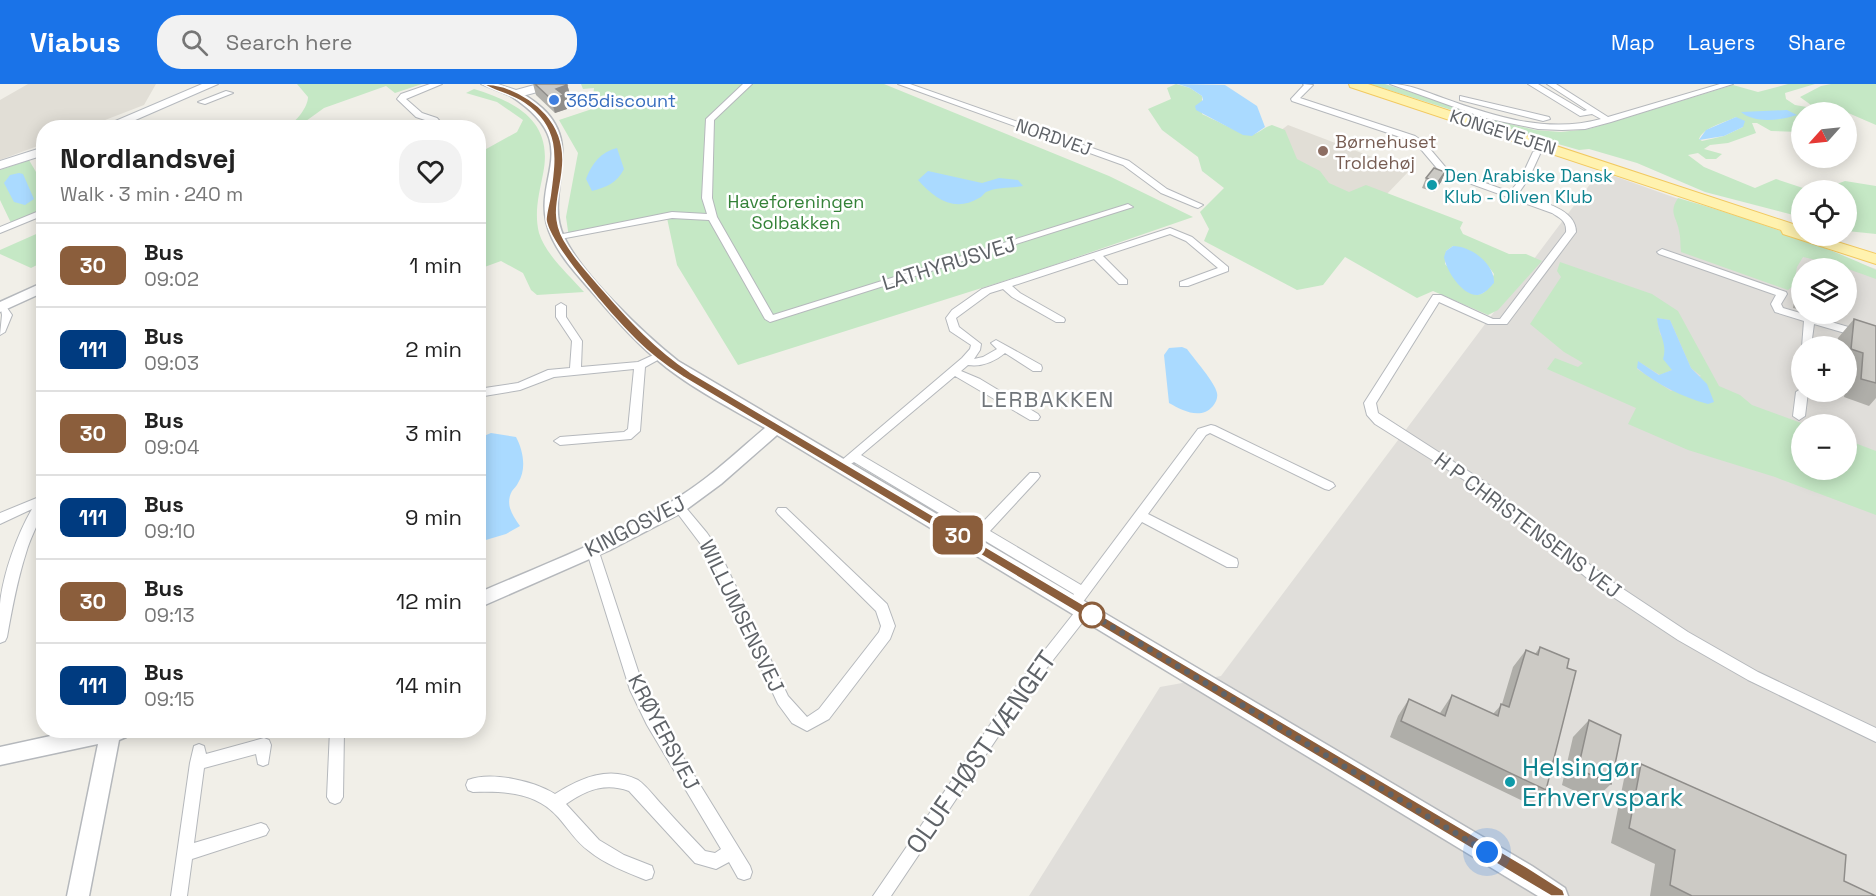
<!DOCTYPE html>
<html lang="en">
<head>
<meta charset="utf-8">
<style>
	:root { --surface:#fff; --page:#f2f2f2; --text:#222; --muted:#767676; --line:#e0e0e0; --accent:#1a73e8 }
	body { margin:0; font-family:"Space Grotesk",sans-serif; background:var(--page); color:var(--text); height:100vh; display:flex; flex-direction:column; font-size:22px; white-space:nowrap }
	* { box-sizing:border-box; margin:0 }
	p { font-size:20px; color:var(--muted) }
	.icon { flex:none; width:33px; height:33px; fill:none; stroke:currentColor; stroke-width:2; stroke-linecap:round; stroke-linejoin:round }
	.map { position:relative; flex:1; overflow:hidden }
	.sheet { position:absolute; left:36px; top:36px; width:450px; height:618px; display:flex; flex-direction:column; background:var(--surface); border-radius:24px; box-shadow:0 3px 15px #0003 }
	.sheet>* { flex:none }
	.badge { padding:0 12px; border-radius:9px; font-size:21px; line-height:39px }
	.needle { width:39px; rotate:243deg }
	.tools { position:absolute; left:1791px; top:18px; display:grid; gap:12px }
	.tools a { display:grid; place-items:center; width:66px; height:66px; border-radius:50%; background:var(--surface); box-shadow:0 3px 15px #0003; font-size:30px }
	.you { position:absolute; width:30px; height:30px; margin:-15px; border:4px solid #fff; border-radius:50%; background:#1a73e8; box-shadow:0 0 0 9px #1a73e833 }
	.map>.badge { position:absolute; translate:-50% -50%; box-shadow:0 0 0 3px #fff }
	.round { display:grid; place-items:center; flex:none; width:63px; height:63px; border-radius:24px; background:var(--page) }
	.headline { display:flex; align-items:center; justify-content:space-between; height:102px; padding:0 24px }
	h1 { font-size:28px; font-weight:600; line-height:45px }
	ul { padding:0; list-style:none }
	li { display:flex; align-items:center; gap:18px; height:84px; padding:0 24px; border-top:2px solid var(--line) }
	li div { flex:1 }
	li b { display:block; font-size:22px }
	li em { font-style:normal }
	li .badge { min-width:66px; font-weight:700; text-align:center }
	header { display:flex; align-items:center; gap:36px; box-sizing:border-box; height:84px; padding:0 30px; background:var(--accent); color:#fff }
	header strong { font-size:28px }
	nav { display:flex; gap:33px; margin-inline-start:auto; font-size:21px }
	.search { width:420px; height:54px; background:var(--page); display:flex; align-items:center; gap:15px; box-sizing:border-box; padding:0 21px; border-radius:24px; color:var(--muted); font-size:22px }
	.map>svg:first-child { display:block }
	.industrial { fill:#e0deda; fill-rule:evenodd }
	.education { fill:#e1ded6 }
	.green { fill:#c5e8c5; fill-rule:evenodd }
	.water { fill:#aadaff }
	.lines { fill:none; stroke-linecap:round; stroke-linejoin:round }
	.minor-casing { stroke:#b5b8bc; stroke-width:2 }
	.tertiary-casing { stroke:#b5b8bc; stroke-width:3 }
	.secondary-casing { stroke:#b6babf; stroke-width:2 }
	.primary-casing { stroke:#f2c960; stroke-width:2 }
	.minor { fill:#fff; fill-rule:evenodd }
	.tertiary { fill:#fff; fill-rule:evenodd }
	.secondary { fill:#fff; fill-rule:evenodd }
	.primary { fill:#fff2af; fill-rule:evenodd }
	.wall { fill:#afaea9 }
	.shaded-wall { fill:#8f8d8a }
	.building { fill:#cccac5; stroke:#8f8d8a; stroke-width:1.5 }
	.line { fill:#8b5e3c; stroke:#fff; stroke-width:1.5 }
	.walk { stroke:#5f6368; stroke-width:6; stroke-dasharray:0 10.8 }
	.shop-dot { fill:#3f7fe0; stroke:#fff; stroke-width:2 }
	.education-dot { fill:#8d6e63; stroke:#fff; stroke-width:2 }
	.culture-dot { fill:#0f9aa8; stroke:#fff; stroke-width:2 }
	.stop-dot { fill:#fff; stroke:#8b5e3c; stroke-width:3 }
	.labels { text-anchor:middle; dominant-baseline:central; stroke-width:5; stroke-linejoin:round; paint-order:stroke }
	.far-shop-label { font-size:18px; fill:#366cbe; stroke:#fff; text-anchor:start }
	.far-street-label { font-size:18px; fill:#5f6368; stroke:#fff }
	.far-education-label { font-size:18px; fill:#785e54; stroke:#fff; text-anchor:start }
	.far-culture-label { font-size:18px; fill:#0d838f; stroke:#fff; text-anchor:start }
	.far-park-label { font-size:18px; fill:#348238; stroke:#fff }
	.street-label { font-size:21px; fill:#5f6368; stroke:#fff }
	.neighbourhood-label { font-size:22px; letter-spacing:1.5px; fill:#70757a; stroke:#fff }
	.near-street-label { font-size:26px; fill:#5f6368; stroke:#fff }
	.near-culture-label { font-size:26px; fill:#0d838f; stroke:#fff; text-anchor:start }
</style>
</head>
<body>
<header>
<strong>Viabus</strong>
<div class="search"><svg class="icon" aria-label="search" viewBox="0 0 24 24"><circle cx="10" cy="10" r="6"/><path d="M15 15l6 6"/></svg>Search here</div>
<nav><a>Map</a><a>Layers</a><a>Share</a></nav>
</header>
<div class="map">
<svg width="1876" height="812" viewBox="0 0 1876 812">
	<rect width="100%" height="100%" fill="#f1efe8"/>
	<path class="industrial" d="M1600,87L1876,185V812H1029L1160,603L1221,592ZM1802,184H1846V230H1802ZM1802,262H1846V308H1802ZM1802,340H1846V386H1802Z"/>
	<path class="education" d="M28,0H156L144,21L87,43L44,44L43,60L0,76V16Z
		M1288,41L1409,87L1385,112L1342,113L1303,95L1280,47Z"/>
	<path class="green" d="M297,0H422L395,9L386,2L324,24L306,37L309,43H287C296,38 308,23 308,13Z
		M581,0H884L1109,92L1193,133L1045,184L738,281L677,181L667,134L569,154L566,133L578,69L559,36L592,25L594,4L583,5Z
		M1176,0L1190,4L1202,12V30C1211,34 1245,52 1251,51C1258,50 1264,43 1272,41L1285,46L1297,75L1320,87L1329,99L1349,108L1366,101L1463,138L1460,144L1463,150L1509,170H1526L1542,177L1498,226L1488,231L1433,207L1417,214L1345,173L1323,201L1297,206L1204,157L1209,145L1200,128L1224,104L1202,87L1198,73L1162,46L1148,25L1171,15L1167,4ZM1453,162C1470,170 1484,174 1494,190C1490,200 1487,213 1474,210L1445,180L1446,167Z
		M1370,0H1385L1510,40L1535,46L1561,48L1589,45L1733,1L1758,8L1788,0H1815L1785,9L1786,15L1795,21L1836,28H1802L1801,48L1771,47L1757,39H1752L1756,49L1728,59L1710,61L1704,65L1722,70L1716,75H1706L1698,69L1688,71L1704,83L1755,104L1776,95L1809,106H1802L1801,133L1705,108L1637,79L1589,65L1579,66L1558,60ZM1736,33L1743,43L1724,52L1702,57L1699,55C1704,43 1724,39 1736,33Z
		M1831,0H1876V41L1846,28L1811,21L1800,13L1821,2Z
		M474,5C516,18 554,37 543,90C539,110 534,129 539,149C546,171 569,191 584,208L537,211L531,206L523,189L501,177L479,185V69L517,48L523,36L497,18L466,9Z
		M29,76L43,100V126L11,139L0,116V86Z
		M1845,97L1876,102V150L1847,147L1846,106H1835L1834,101Z
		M1678,114C1745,133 1813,157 1876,186V195L1834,180L1803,173L1797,183L1794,201L1788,206L1681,168C1680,161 1681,154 1679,147C1677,133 1668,129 1678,114Z
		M43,147V178L31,184L0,170V166Z
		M1560,178L1652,210L1678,227L1719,302L1740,311L1752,321L1804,340H1802V386H1846L1847,356L1876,367V431L1775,393L1688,366L1628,340L1636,324L1547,285L1555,274L1578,283L1583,279L1564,268L1530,240L1561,193L1557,187ZM1657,234L1670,236L1691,284L1701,292L1671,307L1637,285L1639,278L1660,291L1672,286L1665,269V257L1660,250Z"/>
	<path class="water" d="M1178,0L1225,1L1257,22L1265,43L1252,52L1243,51L1196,26L1195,22L1203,16L1202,12L1190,4Z
		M1787,26L1797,31C1781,36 1755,40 1741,28Z
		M1736,33L1745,37L1743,43L1724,52L1699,56L1706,46Z
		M617,64L624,85C617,99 607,103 592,107L586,95C592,79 601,68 617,64Z
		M928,87L982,99L999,94L1018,96L1023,102C1012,104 996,103 986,108C983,110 982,113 979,114C954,129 934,114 918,96Z
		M19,89L23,90L34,115L25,121L14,118L4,99L10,91Z
		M1453,162C1471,162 1495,180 1494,199C1490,203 1485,210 1478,211C1462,212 1446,186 1444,173L1446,167Z
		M1657,234L1670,236L1691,284L1707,300L1714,318L1708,320C1682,313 1658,301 1637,284L1638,277L1659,291L1672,286L1663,275C1668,259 1658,250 1657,234Z
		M1182,263L1187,265C1194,275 1215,298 1217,309C1218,314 1216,318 1213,322C1201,336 1183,327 1169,319L1164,271L1169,264Z
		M491,349L516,353C523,366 527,385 518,399C517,402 514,404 512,407C505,420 512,431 520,442L506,450L479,458V354Z"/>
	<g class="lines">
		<defs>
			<path id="minor" d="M430,0H442L406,15L422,29L437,34L446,44H437L431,38L416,33L397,15L401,10Z
				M743,0H752L714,36L712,114L717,133L773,231L1125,121L1128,120L1133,123L770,238L765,235L709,136L672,134L555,156L553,154L558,151L672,128L707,130L702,114L706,35Z
				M898,0H910L1129,77L1167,105L1203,121L1198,124L1195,123L1161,109L1123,81Z
				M1303,0L1313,1L1300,14L1415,52L1425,59L1447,85L1510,108L1521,94L1533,68H1539L1540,70L1529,94L1518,110C1536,117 1576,123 1576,148L1507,240H1488L1439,218L1376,319L1378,329L1485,398L1608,495L1688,548L1758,588L1876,644V658L1748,596L1678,556L1598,503L1477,404L1375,340L1367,331L1364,319L1433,211H1441L1493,235H1500L1566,148C1567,137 1560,134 1552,129L1441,89L1419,63L1409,56L1292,17L1291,15L1304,1Z
				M1390,0C1409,0 1426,8 1443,14C1493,32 1547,50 1601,35L1592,30L1580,32L1528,0H1538L1584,27L1587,26L1547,0H1556L1608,33L1720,0H1733L1611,38L1585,45L1562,46L1538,45L1485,34Z
				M226,7L233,9L205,20L198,18Z
				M1460,12L1549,33L1550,35L1543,37L1460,16Z
				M44,125V131L0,149V143Z
				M1170,144L1192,153L1228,183V187L1188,202H1180V198L1218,184L1186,157L1170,150L1103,172L1127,196V200H1119L1094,175L1012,202L1020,209L1064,234L1065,236L1064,238H1056L1012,213L1003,205L990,209L956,234L959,243L981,260L980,266L974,275L983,273L997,265L991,259L996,256L1041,281L1042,284L1041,287H1033L1005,269C994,278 982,283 968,281L961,287L980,295L1038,330L1040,333L1038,336H1030L955,292L861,371L980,441L1030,389H1038L1040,392L1038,395L990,447L1081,501L1198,345L1211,341L1215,342L1333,399L1335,402L1329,406L1325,405L1210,349L1206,351L1148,430L1237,475L1238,479L1237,483H1227L1142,438L1080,522H1089L1091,526L1089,530L1028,608L891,812H873L1018,600L1078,524H1069L1067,520L1074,510L854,378L841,386L835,382L962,274L970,265L971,261L950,247L946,234L952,226L982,205Z
				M1662,165L1786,208L1787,210L1781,220L1783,224L1876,251V258L1814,240L1811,262L1802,263L1804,237L1775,228L1771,220L1776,211L1659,170L1657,168Z
				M561,219L566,222V233L582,257L581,283L638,278L660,268L665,272L645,283L640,347L631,355L560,361L554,357L560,353L624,348L628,345L634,285L554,293L520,306L478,313V305L518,299L548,286L570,284L572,257L556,233V222Z
				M0,220L5,221L12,231L5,248L0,251L2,231Z
				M1802,304V308H1808L1805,332L1799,336L1793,332L1796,308Z
				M44,411C44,434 32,447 26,469C17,497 12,525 7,553L5,557L0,559C0,546 0,533 0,520C3,490 17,451 32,425L0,440V429Z
				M678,417L682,419L707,449L718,465L788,612L807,633L819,625L879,548L881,542L876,527L778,430L776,427L778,424H786L887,520L895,542L890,555L829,635L807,647L792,639L778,620L709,471L672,422L674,419Z
				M592,460L596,461L598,465L644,605L657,631L750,782L752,788L750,794L744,796L738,794L729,778L716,785L695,779L629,707C605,698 586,706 566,720L599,756L624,771L652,782L654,788L652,794L646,796C626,788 605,780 589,767C576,758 568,744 558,733C536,708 504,707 473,708L468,706L466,701L468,696C491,687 534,697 555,710C580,694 609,681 638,696C647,702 656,715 664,723C677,738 691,752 705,767L715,769L721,765L647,641L630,606L586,465L588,461Z
				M330,646H344L343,713L340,718L335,720L330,718L327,713Z
				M264,654L269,656L271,661L268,680L263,682L258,680L256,670L204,684L194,759L261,739L266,741L269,746L266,751L192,775L187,812H171L190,679L194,662L199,660L204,662L206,670Z"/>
			<path id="tertiary" d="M515,7C525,10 534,17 542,24C585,63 543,109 564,153C582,191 644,250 678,277L1532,782L1565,804L1568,812H1538L777,351L721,400L683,428L610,466L478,524V509C547,479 620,452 682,411C712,392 738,367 765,344C732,325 697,307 667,284C639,262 616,236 593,209C578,192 562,175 552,154C524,96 590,64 511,12L509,10Z
				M44,198V208L0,228V218Z
				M78,646L129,647L126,653L119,656L89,812H67L98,660L0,681V663Z"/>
			<path id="secondary" d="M202,0H218L117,44H99Z
				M481,0H498L516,6L538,0H558L556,3L515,14Z
				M44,63V71L0,85V77Z"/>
			<path id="primary" d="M1349,0H1368L1802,143V152H1818L1876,170V180L1783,150L1781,146L1350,3Z"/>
		</defs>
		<use href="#minor" class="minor-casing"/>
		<use href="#tertiary" class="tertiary-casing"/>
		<use href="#secondary" class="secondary-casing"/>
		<use href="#primary" class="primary-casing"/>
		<use href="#minor" class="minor"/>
		<use href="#tertiary" class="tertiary"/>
		<use href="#secondary" class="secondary"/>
		<use href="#primary" class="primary"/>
	</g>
	<path class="wall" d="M533,0H567L571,14L565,16L567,25L555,29L536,11Z
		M1445,88L1441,98L1434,108L1422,104L1426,94Z
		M1802,202V226L1793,224L1795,211Z
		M1812,230H1822L1820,232Z
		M1854,235L1876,242V314L1869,322L1844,313L1845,308H1846V262H1837L1838,254Z
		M1540,563L1567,584L1546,706L1531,721L1390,653L1398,632L1409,615L1440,629L1452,611L1493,630L1502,620L1513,583L1526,566L1535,570Z
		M1589,636L1611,700L1594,716L1562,701L1573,653Z
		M1641,680L1844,797L1876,812H1650L1655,780L1611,759L1624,695Z"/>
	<path class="shaded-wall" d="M563,0H567L571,14L565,16L567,25L555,29L551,15L556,5Z
		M1445,88L1441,98L1434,108L1438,98Z"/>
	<path class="building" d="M535,0H566L567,1L556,5L564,11L551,15Z
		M1434,84L1445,88L1438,98L1426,94Z
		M1854,235L1876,242V299L1861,295L1863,269L1851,265Z
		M1540,563L1569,575L1567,584L1576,587L1546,706L1401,637L1409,615L1445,632L1452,611L1498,632L1501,620L1509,623L1526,566L1538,571Z
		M1589,636L1621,651L1611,700L1578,685Z
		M1641,680L1846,771L1844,797L1876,812H1692L1670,801L1675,766L1629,744Z"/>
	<path class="line" d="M483,0C489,0 497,1 504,3C537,15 563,39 563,76C563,105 548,128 564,156C575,175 589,190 604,207C631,238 655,264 690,288L1530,785L1563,806L1565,812H1551L1070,524L683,293C666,282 650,270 636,256C615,235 550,162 546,136C546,129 549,120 550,113C555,75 561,44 524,19C511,10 495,8 483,0Z"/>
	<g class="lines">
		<path class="walk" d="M1092,531L1084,526L1487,768"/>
	</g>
	<circle class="shop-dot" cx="554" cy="16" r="6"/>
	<circle class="education-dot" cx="1323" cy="67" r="6"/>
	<g class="culture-dot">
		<circle cx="1432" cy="101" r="6"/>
		<circle cx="1510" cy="698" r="6"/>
	</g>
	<circle class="stop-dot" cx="1092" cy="531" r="12"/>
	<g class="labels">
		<g class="far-shop-label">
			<text x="566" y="16">365discount</text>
		</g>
		<g class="far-street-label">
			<text transform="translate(1503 48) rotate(18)">KONGEVEJEN</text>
			<text transform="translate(1054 53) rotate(19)">NORDVEJ</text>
		</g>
		<g class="far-education-label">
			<text x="1335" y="57">Børnehuset<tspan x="1335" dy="21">Troldehøj</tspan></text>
		</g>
		<g class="far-culture-label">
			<text x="1444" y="91">Den Arabiske Dansk<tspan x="1444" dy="21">Klub - Oliven Klub</tspan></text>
		</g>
		<g class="far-park-label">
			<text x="796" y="117">Haveforeningen<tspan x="796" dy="21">Solbakken</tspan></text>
		</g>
		<g class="street-label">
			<text transform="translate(949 179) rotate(-17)">LATHYRUSVEJ</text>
			<text transform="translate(1528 441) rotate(37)">H P CHRISTENSENS VEJ</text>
			<text transform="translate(635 442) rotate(-27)">KINGOSVEJ</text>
			<text transform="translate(742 532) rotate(64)">WILLUMSENSVEJ</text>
			<text transform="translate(664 648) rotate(62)">KRØYERSVEJ</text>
		</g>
		<g class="neighbourhood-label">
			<text x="1048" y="315">LERBAKKEN</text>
		</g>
		<g class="near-street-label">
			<text transform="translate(981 668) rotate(-55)">OLUF HØST VÆNGET</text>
		</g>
		<g class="near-culture-label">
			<text x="1522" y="683">Helsingør<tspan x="1522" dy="30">Erhvervspark</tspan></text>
		</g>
	</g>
</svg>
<div class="tools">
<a><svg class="needle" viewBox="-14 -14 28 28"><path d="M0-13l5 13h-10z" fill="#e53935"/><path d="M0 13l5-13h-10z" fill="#767676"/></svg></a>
<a><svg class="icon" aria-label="locate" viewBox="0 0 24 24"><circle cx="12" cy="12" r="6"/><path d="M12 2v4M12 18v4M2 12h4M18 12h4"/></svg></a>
<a><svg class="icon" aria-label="layers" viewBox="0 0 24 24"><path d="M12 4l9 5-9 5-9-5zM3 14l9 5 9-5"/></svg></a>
<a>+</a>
<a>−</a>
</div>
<div class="you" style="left:1487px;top:768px"></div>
<b class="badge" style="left:958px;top:451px;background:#8b5e3c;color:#fff">30</b>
<section class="sheet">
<div class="headline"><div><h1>Nordlandsvej</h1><p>Walk · 3 min · 240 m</p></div><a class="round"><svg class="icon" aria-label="heart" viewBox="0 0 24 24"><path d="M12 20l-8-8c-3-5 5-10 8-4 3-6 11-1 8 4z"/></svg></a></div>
<ul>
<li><span class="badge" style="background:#8b5e3c;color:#fff">30</span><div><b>Bus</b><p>09:02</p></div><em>1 min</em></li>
<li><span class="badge" style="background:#003b80;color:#fff">111</span><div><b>Bus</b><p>09:03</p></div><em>2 min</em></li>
<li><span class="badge" style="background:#8b5e3c;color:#fff">30</span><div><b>Bus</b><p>09:04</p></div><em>3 min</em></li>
<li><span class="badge" style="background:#003b80;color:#fff">111</span><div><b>Bus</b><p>09:10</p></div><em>9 min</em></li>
<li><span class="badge" style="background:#8b5e3c;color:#fff">30</span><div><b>Bus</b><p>09:13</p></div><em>12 min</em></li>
<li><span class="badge" style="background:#003b80;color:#fff">111</span><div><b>Bus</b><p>09:15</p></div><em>14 min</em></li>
</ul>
</section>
</div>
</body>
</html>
